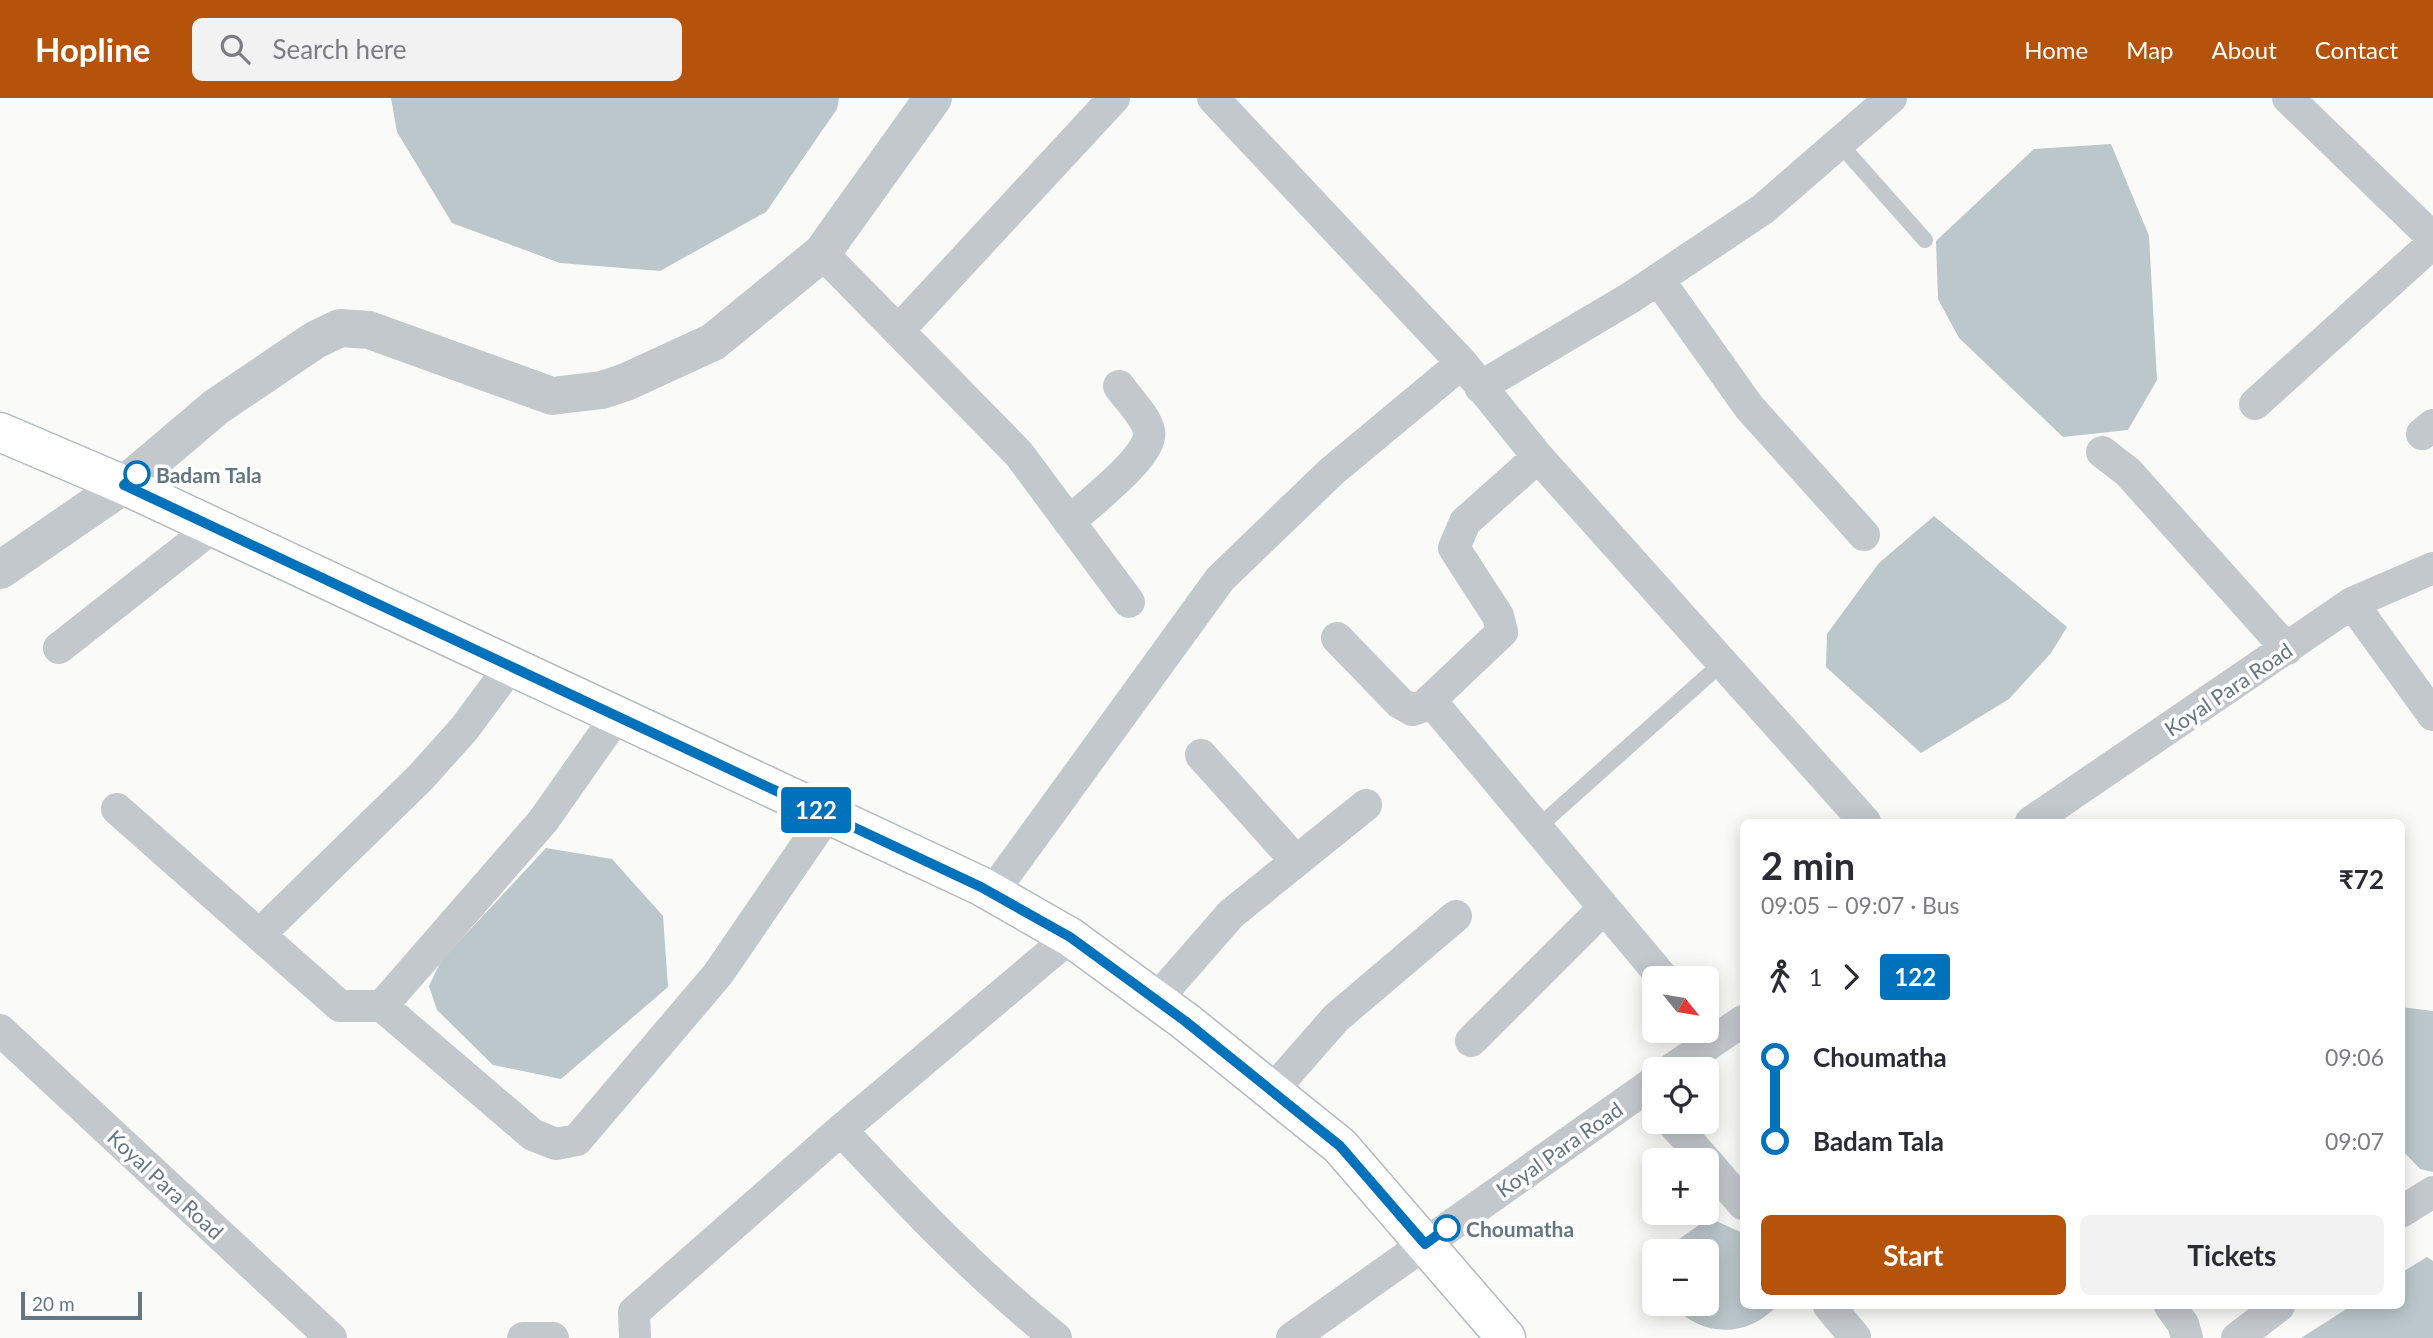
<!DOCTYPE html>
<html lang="en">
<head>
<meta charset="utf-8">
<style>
	:root { --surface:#fff; --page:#f2f2f3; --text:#2b2b33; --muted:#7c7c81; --accent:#b45309 }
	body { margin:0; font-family:Lato,sans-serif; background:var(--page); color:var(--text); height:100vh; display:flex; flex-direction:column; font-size:26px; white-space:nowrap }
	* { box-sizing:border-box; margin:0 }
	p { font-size:23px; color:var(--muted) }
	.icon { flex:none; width:38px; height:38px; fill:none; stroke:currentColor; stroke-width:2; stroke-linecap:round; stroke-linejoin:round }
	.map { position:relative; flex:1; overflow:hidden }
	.side { position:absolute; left:1740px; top:721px; width:665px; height:490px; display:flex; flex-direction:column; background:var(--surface); border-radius:10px; box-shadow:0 4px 18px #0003 }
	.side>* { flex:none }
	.badge { padding:0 14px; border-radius:5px; font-size:24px; line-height:46px }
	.needle { width:46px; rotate:120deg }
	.fabs { position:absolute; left:1642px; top:868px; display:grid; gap:14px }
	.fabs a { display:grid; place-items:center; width:77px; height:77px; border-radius:10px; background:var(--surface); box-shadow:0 4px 18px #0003; font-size:35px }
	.scale { position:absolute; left:21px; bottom:18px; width:121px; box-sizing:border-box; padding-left:7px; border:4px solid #657683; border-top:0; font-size:19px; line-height:24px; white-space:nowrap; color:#657683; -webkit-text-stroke:5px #fff; paint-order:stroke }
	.map>.badge { position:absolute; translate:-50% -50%; box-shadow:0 0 0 4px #fff }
	.legs { display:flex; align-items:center; gap:10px; height:77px; padding:0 21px; font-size:23px }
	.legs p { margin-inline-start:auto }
	.headline { display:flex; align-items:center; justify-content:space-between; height:119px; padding:0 21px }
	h1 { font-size:38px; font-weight:700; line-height:52px }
	.primary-button { display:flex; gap:14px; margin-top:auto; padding:14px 21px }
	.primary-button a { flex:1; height:80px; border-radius:10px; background:var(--accent); color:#fff; font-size:28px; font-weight:700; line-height:80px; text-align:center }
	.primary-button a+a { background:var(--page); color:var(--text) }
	ul { padding:0 21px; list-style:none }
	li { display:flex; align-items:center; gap:24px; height:84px; font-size:26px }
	li i { display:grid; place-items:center; width:10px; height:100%; margin:0 9px; background:currentColor }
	li i::after { content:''; width:18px; height:18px; margin:-9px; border:5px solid; border-radius:50%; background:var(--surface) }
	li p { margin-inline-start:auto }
	li:first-child i { background:linear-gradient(#0000 50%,currentColor 0) }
	li:last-child i { background:linear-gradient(currentColor 50%,#0000 0) }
	header { display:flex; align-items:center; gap:42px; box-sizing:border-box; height:98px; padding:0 35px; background:var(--accent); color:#fff }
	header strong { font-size:33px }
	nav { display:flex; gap:38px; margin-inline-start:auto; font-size:24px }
	.search { width:490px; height:63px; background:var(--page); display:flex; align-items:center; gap:18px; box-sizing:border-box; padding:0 24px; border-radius:10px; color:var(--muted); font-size:26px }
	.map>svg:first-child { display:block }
	.water { fill:#bbc7cb }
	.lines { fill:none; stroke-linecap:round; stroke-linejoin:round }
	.primary-casing { stroke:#b5babe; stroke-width:41 }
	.service { stroke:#c3c8cc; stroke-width:16 }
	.minor { stroke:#c3c8cc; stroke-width:32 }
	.tertiary { stroke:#c3c8cc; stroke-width:38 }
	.primary { stroke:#fff; stroke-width:38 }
	.line-1-casing { stroke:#fff; stroke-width:16 }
	.line-1 { stroke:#0072bc; stroke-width:10 }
	.stop-1-dot { fill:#fff; stroke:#0072bc; stroke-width:3.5 }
	.labels { text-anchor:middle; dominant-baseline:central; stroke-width:7; stroke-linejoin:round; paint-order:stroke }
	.stop-label { font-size:21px; font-weight:bold; fill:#657683; stroke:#fff; text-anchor:start }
	.street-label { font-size:21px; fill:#657683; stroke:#fff }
</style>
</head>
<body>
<header>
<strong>Hopline</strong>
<div class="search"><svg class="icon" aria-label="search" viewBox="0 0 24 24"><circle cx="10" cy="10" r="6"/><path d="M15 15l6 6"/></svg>Search here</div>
<nav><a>Home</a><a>Map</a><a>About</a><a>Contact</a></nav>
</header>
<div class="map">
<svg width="2433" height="1240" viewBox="0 0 2433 1240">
	<rect width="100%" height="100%" fill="#fafaf8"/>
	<path class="water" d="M391,0H839L837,11L766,114L660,173L560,165L452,125L397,34Z
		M2111,46L2149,138L2157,282L2128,332L2063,339L1959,240L1938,201L1936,143L2034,51Z
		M1934,418L2067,529L2051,555L2009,601L1921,655L1826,569L1827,536L1879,465Z
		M546,750L612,761L663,818L668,889L561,981L493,967L437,912L429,888L441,863Z
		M2401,909L2433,913V1074L2420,1071L2401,1051Z
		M1709,1120L1743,1135V1208H1777C1747,1240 1702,1240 1671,1206H1706V1153H1668L1672,1146Z
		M2427,1159L2433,1163V1240H2301L2351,1208H2401V1175Z"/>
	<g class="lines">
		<defs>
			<path id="primary" d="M0,334L124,387L981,788L1070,839L1185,923L1340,1048L1506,1240"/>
		</defs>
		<use href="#primary" class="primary-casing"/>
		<path class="service" d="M1839,45L1925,142
			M1537,730L1722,565"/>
		<path class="minor" d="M1213,0L1462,265L1538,359L1865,724
			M2288,0L2433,140
			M822,155L1019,356L1129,504
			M1658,181L1749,309L1864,437
			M898,233L1114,0
			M1480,289L1630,200L1763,111L1891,0
			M2255,306L2433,145
			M2422,336L2433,327
			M2102,354L2128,374L2287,551
			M1069,424C1086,408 1155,356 1149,333C1146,318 1127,300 1119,288
			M2352,505L2433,617
			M1337,540L1400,605L1412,612L1424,608L1502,534L1498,518L1454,450L1465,424L1538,359
			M59,550L213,429
			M1430,602L1663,880
			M616,619L543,723L382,908L533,1037L556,1046L577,1042L718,876L827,717
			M1201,657L1296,763
			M117,711L340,908H382
			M2031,724L2352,505L2433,470
			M992,795L1220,481L1331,374L1462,265
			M260,836L420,680L464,631L510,569
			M1156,902L1231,816L1366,707
			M0,932L331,1240
			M1471,943L1604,810
			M1672,971L1743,923
			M1272,993L1336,920L1456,818
			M1672,1024L1705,1062
			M841,1032C911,1107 976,1176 1056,1240
			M1706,1063L1743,1106
			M2401,1114L2433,1094
			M1829,1208L1855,1239
			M2170,1208L2183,1226L2187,1240
			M523,1240H553
			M635,1240L634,1214L841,1032L1070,839
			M1292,1240L1654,984
			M2237,1240L2279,1208"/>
		<path class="tertiary" d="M0,472L124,387L216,309L315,242L340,230L369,232L552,298L602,292L626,284L713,244L822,155L933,0"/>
		<use href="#primary" class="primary"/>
	</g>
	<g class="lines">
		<defs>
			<path id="line-1" d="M137,376L124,387L981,789L1070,839L1185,923L1340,1048L1425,1146L1447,1130"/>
		</defs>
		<use href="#line-1" class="line-1-casing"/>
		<use href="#line-1" class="line-1"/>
	</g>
	<g class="stop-1-dot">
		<circle cx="137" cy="376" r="12"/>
		<circle cx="1447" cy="1130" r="12"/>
	</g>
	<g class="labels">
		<g class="stop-label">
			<text x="156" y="376">Badam Tala</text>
			<text x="1466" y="1130">Choumatha</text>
		</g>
		<g class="street-label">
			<text transform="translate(2228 591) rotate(-34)">Koyal Para Road</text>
			<text transform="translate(1559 1051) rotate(-35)">Koyal Para Road</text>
			<text transform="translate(166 1086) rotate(43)">Koyal Para Road</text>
		</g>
	</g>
</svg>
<div class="fabs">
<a><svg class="needle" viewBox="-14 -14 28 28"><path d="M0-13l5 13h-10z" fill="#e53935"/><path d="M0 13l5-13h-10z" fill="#7c7c81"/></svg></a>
<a><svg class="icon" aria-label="locate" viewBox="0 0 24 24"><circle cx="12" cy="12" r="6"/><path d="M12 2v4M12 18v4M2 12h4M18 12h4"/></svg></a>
<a>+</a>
<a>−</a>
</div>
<div class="scale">20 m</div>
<b class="badge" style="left:816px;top:712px;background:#0072bc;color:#fff">122</b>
<section class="side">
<div class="headline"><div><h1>2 min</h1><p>09:05 – 09:07 · Bus</p></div><b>₹72</b></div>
<div class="legs"><svg class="icon" aria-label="walk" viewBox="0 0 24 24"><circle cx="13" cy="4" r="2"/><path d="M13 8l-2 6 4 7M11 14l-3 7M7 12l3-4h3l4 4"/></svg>1<svg class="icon" aria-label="forward" viewBox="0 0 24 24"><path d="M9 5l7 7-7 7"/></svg><b class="badge" style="background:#0072bc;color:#fff">122</b></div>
<ul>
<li><i style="color:#0072bc"></i><b>Choumatha</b><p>09:06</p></li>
<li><i style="color:#0072bc"></i><b>Badam Tala</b><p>09:07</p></li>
</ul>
<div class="primary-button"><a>Start</a><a>Tickets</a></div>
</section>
</div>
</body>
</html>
